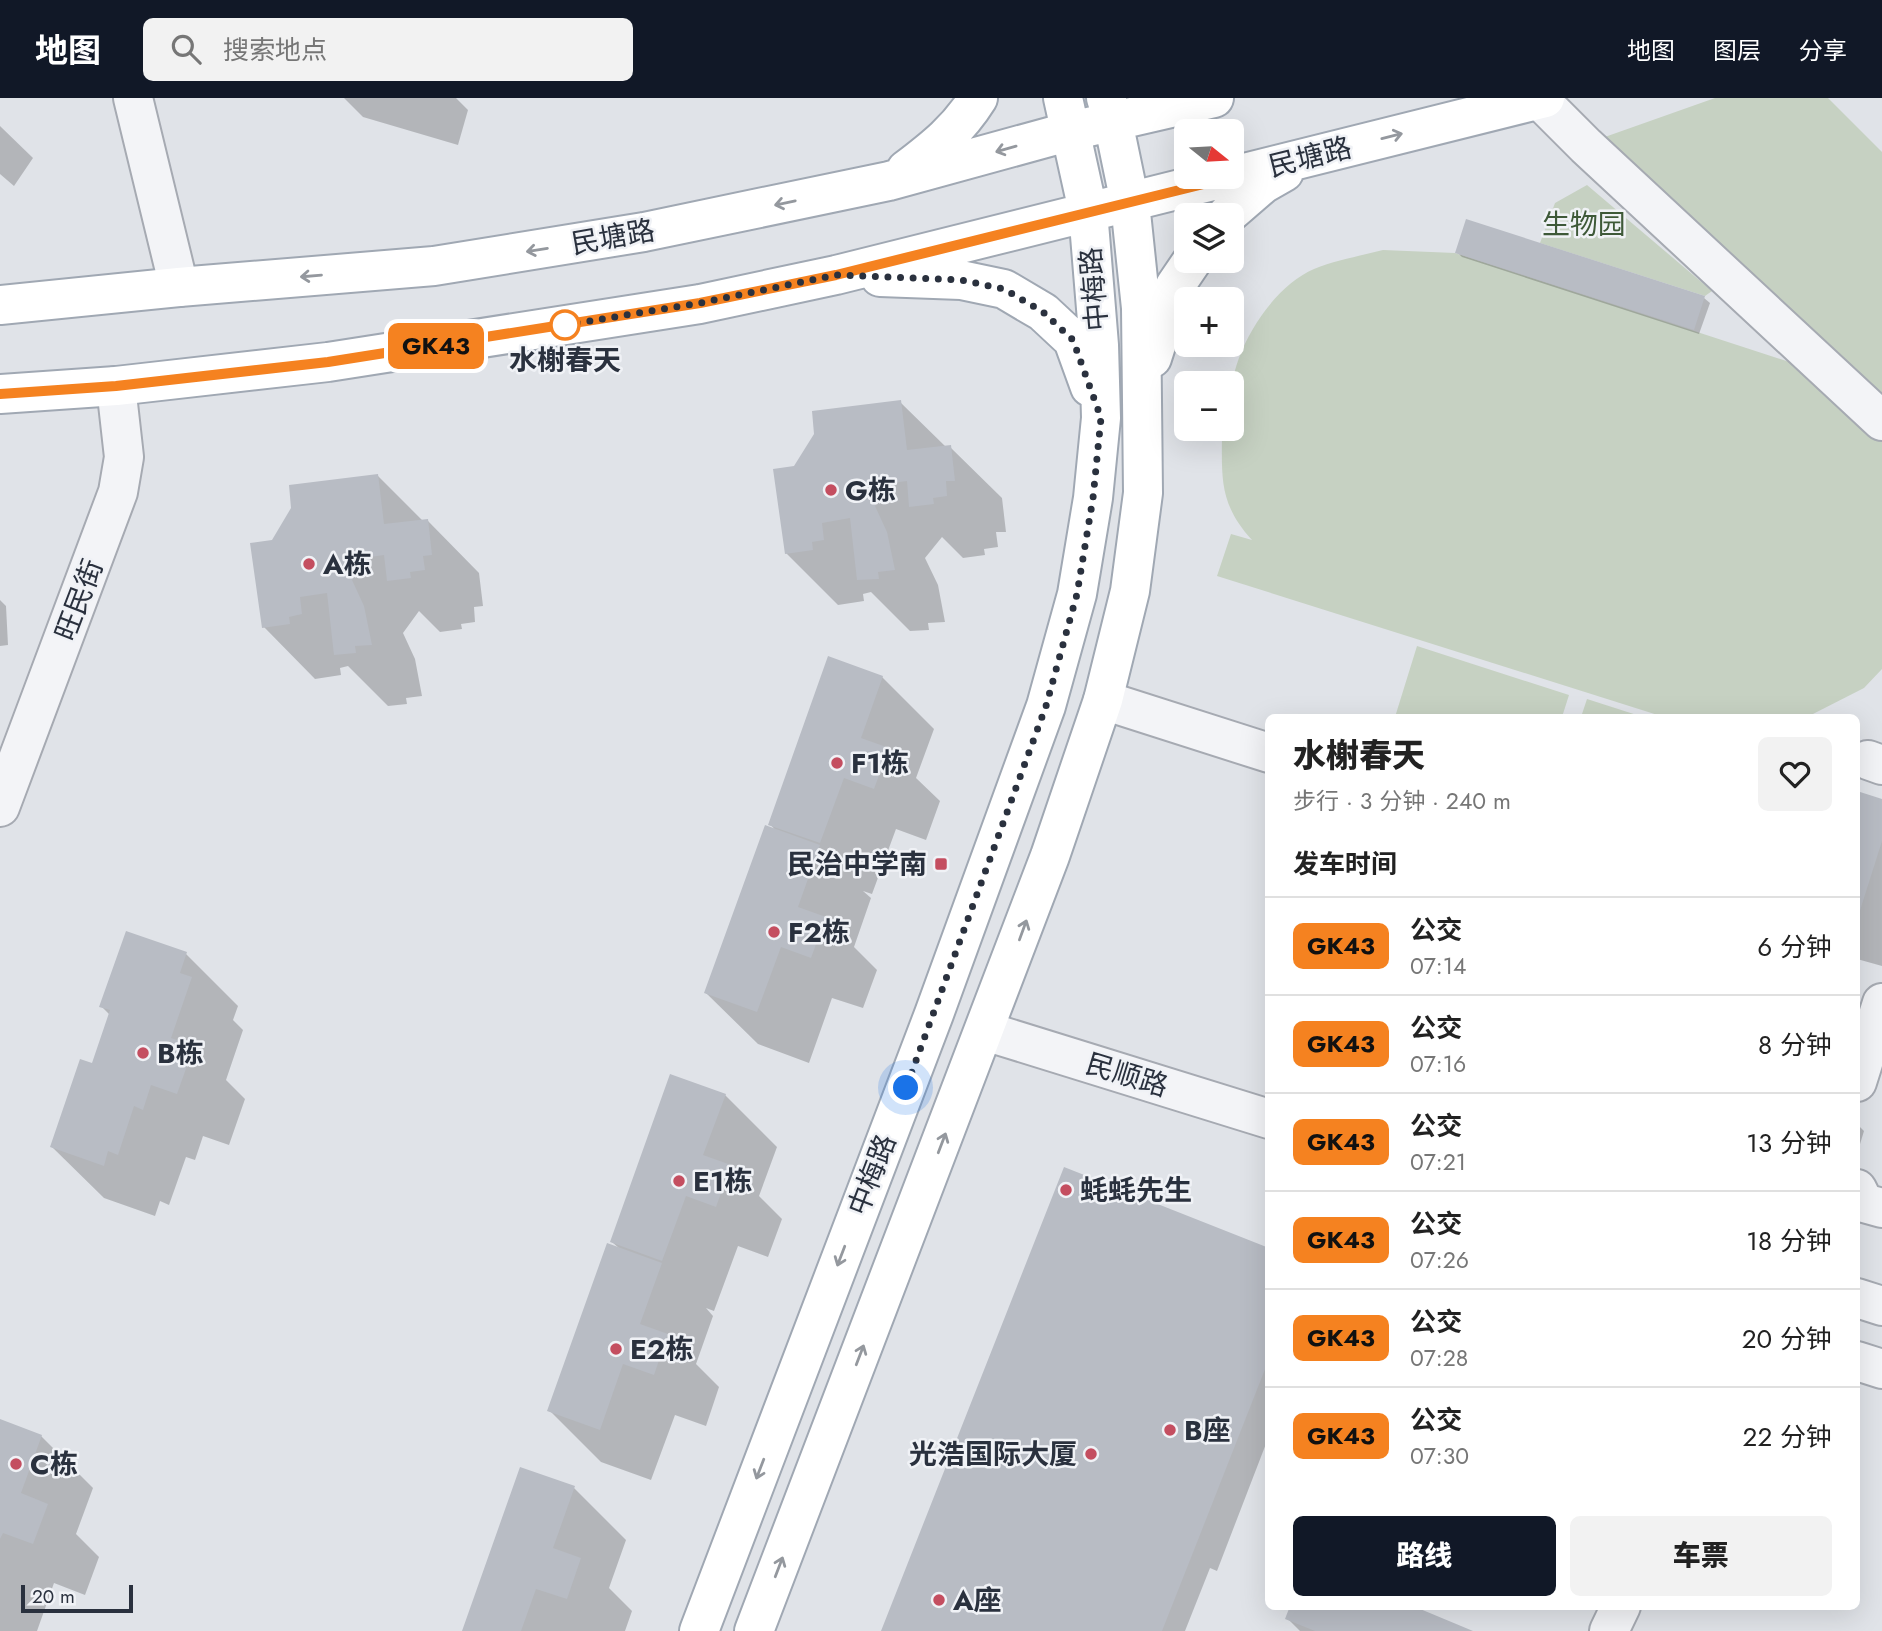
<!DOCTYPE html>
<html lang="zh">
<head>
<meta charset="utf-8">
<style>
	:root { --surface:#fff; --page:#f2f2f2; --text:#222; --muted:#767676; --line:#e0e0e0; --accent:#111827 }
	body { margin:0; font-family:Jost,"Noto Sans SC",sans-serif; background:var(--page); color:var(--text); height:100vh; display:flex; flex-direction:column; font-size:26px; white-space:nowrap }
	* { box-sizing:border-box; margin:0 }
	p { font-size:23px; color:var(--muted) }
	.icon { flex:none; width:38px; height:38px; fill:none; stroke:currentColor; stroke-width:2; stroke-linecap:round; stroke-linejoin:round }
	.map { position:relative; flex:1; overflow:hidden }
	.details { position:absolute; left:1265px; top:616px; width:595px; height:896px; display:flex; flex-direction:column; background:var(--surface); border-radius:10px; box-shadow:0 7px 28px #0002 }
	.details>* { flex:none }
	.badge { padding:0 14px; border-radius:10px; font-size:24px; line-height:46px }
	.needle { width:46px; rotate:108deg }
	.buttons { position:absolute; left:1174px; top:21px; display:grid; gap:14px }
	.buttons a { display:grid; place-items:center; width:70px; height:70px; border-radius:10px; background:var(--surface); box-shadow:0 7px 28px #0002; font-size:35px }
	.scale { position:absolute; left:21px; bottom:18px; width:112px; box-sizing:border-box; padding-left:7px; border:4px solid #2a313e; border-top:0; font-size:19px; line-height:24px; white-space:nowrap; color:#2a313e; -webkit-text-stroke:5px #f0f2f6; paint-order:stroke }
	.you { position:absolute; width:35px; height:35px; margin:-18px; border:5px solid #fff; border-radius:50%; background:#1a73e8; box-shadow:0 0 0 10px #1a73e833 }
	.map>.badge { position:absolute; translate:-50% -50%; box-shadow:0 0 0 4px #fff }
	h2 { padding:0 28px; font-size:26px; line-height:63px }
	.round { display:grid; place-items:center; flex:none; width:74px; height:74px; border-radius:10px; background:var(--page) }
	.head { display:flex; align-items:center; justify-content:space-between; height:119px; padding:0 28px }
	h1 { font-size:33px; font-weight:800; line-height:52px }
	.cta { display:flex; gap:14px; margin-top:auto; padding:14px 28px }
	.cta a { flex:1; height:80px; border-radius:10px; background:var(--accent); color:#fff; font-size:28px; font-weight:800; line-height:80px; text-align:center }
	.cta a+a { background:var(--page); color:var(--text) }
	ul { padding:0; list-style:none }
	li { display:flex; align-items:center; gap:21px; height:98px; padding:0 28px; border-top:2px solid var(--line) }
	li div { flex:1 }
	li b { display:block; font-size:26px }
	li em { font-style:normal }
	li .badge { min-width:77px; font-weight:700; text-align:center }
	header { display:flex; align-items:center; gap:42px; box-sizing:border-box; height:98px; padding:0 35px; background:var(--accent); color:#fff }
	header strong { font-size:33px }
	nav { display:flex; gap:38px; margin-inline-start:auto; font-size:24px }
	.search { width:490px; height:63px; background:var(--page); display:flex; align-items:center; gap:18px; box-sizing:border-box; padding:0 24px; border-radius:10px; color:var(--muted); font-size:26px }
	.map>svg:first-child { display:block }
	.green { fill:#c6d1c2 }
	.shadow { fill:#0003 }
	.building { fill:#b8bcc4 }
	.lines { fill:none; stroke-linecap:round; stroke-linejoin:round }
	.minor-casing { stroke:#a6aab2; stroke-width:42 }
	.major-casing { stroke:#a0a8b3; stroke-width:42 }
	.minor { stroke:#f3f4f7; stroke-width:38 }
	.major { stroke:#fff; stroke-width:38 }
	.oneway { stroke:#94989e }
	.line-casing { stroke:#fff; stroke-width:16 }
	.line { stroke:#f58220; stroke-width:10 }
	.walk { stroke:#2a313e; stroke-width:7; stroke-dasharray:0 12.6 }
	.stop-dot { fill:#fff; stroke:#f58220; stroke-width:3.5 }
	.poi-dot { fill:#c44e60; stroke:#f0f2f6; stroke-width:2.5 }
	.labels { text-anchor:middle; dominant-baseline:central; stroke-width:5; stroke-linejoin:round; paint-order:stroke }
	.street-label { font-size:28px; fill:#2a313e; stroke:#f0f2f6 }
	.park-label { font-size:28px; fill:#3e5938; stroke:#f0f2f6 }
	.stop-label { font-size:28px; font-weight:bold; fill:#2a313e; stroke:#f0f2f6 }
	.poi-label { font-size:28px; font-weight:bold; fill:#2a313e; stroke:#f0f2f6; text-anchor:start }
</style>
</head>
<body>
<header>
<strong>地图</strong>
<div class="search"><svg class="icon" aria-label="search" viewBox="0 0 24 24"><circle cx="10" cy="10" r="6"/><path d="M15 15l6 6"/></svg>搜索地点</div>
<nav><a>地图</a><a>图层</a><a>分享</a></nav>
</header>
<div class="map">
<svg width="1882" height="1533" viewBox="0 0 1882 1533">
	<rect width="100%" height="100%" fill="#e0e3e8"/>
	<path class="green" d="M1715,0H1828L1882,54V301L1602,40Z
		M1587,87L1712,193L1705,198L1540,145L1555,105Z
		M1383,152L1455,155L1811,271L1882,328V571L1864,590L1809,618L1810,619H1664L1217,478L1231,436L1252,442C1218,405 1222,378 1222,331H1232C1232,317 1230,301 1232,287C1238,244 1274,188 1314,171C1336,162 1360,158 1383,152Z
		M1417,548L1569,597L1562,619H1395Z
		M1587,601L1643,619H1581Z"/>
	<path class="shadow" d="M344,0H456L468,12L458,47L363,19Z
		M0,28L33,60L14,88L0,76Z
		M1457,154L1704,200L1710,205L1699,236L1462,159Z
		M900,304L946,349H950L1002,400L1006,434H996L998,449L984,451L985,457L963,460L942,439L925,460L938,487L945,524L928,525L929,532L910,533L871,494L863,496L864,503L838,507L786,455L795,369Z
		M378,378L423,423H428L479,475L483,508L474,509L475,524L461,526L462,531L440,534L419,513L403,535L415,561L422,598L406,600L407,606L388,608L348,568L340,570L341,577L315,581L264,529L273,444Z
		M0,502L6,508L8,547L0,548Z
		M882,579L934,631L916,680L940,703L926,742L896,731L872,796L863,793L871,800L854,849L877,872L863,910L832,900L809,965L758,946L706,895L777,734L770,726Z
		M1857,695L1882,703V868L1857,861Z
		M186,856L238,908L233,922L243,932L226,982L245,1001L229,1047L203,1038L195,1062L186,1059L169,1107L160,1103L155,1118L104,1100L52,1049L93,967L110,917L101,908Z
		M725,997L777,1049L759,1098L782,1121L768,1159L738,1148L714,1213L706,1210L713,1218L696,1266L719,1289L706,1328L675,1317L651,1382L601,1364L549,1312L620,1151L612,1144Z
		M1857,1026L1864,1033L1857,1056Z
		M1269,1152V1338L1217,1473L1210,1470L1185,1533H883Z
		M0,1323L41,1338L93,1390L76,1436L99,1459L85,1497L54,1485L37,1533H0Z
		M521,1371L574,1390L626,1442L609,1490L632,1513L625,1533H463Z
		M1287,1520L1468,1533H1300Z"/>
	<path class="building" d="M1466,121L1705,198L1694,232L1455,155Z
		M901,302L907,352L951,347L955,383H946L947,398L933,400L934,406L909,409L907,383L892,385L875,408L887,434L895,472L878,474L879,481L857,482L850,420L822,425L824,442L812,444L813,452L785,456L773,371L794,368L814,336L812,313Z
		M378,376L384,426L428,421L432,457L423,458L425,472L410,474L411,480L387,483L384,457L370,459L352,482L364,508L372,547L355,548L356,555L334,557L327,495L300,499L302,516L289,519L290,526L262,530L250,445L272,442L291,410L289,387Z
		M828,558L883,578L861,640L889,650L874,691L844,680L820,745L768,727Z
		M1857,693L1882,701V743L1857,822Z
		M765,727L820,747L798,809L826,819L811,860L781,849L757,914L704,895Z
		M126,833L187,854L180,875L192,879L171,940L194,948L177,996L151,987L143,1012L134,1008L118,1057L108,1053L104,1068L50,1049L80,961L92,965L110,912L99,909Z
		M670,976L726,996L703,1057L731,1067L716,1109L686,1098L662,1163L610,1144Z
		M1064,1069L1269,1150V1261L1194,1452L1162,1533H881Z
		M607,1145L662,1165L640,1226L668,1236L654,1277L623,1266L600,1332L547,1313Z
		M0,1321L42,1337L21,1395L48,1406L33,1446L3,1435L0,1441Z
		M520,1369L575,1388L553,1450L581,1460L567,1501L536,1491L521,1533H462Z
		M1290,1508H1413L1473,1533H1315L1285,1521Z"/>
	<g class="lines">
		<defs>
			<path id="minor" d="M133,0L179,189
				M1540,2L1586,48L1882,323
				M1103,602L1269,655
				M1868,662L1882,667
				M0,709L118,394L124,359L116,288
				M985,933L1269,1021
				M1857,984L1882,905
				M1857,1091L1864,1105L1882,1110
				M1857,1200L1882,1208
				M1857,1263L1882,1271
				M1609,1533L1621,1508"/>
			<path id="major" d="M906,72C935,50 958,32 978,0
				M1227,117L1263,86L1284,74
				M880,179L961,182L1004,191L1043,214L1073,242L1090,289
				M0,207L179,189L434,168L644,134L889,83L1071,33L1214,0
				M1152,260L1175,188L1192,163
				M0,296L116,288L328,264L700,206L836,177L1545,0
				M699,1533L934,916L1046,608L1077,496L1093,400L1101,320L1099,247L1088,113L1063,0
				M754,1533L1050,758L1103,602L1130,493L1143,395L1141,210L1130,105L1113,23L1106,0"/>
		</defs>
		<use href="#minor" class="minor-casing"/>
		<use href="#major" class="major-casing"/>
		<use href="#minor" class="minor"/>
		<use href="#major" class="major"/>
	</g>
	<defs><path id="oneway-shaft" d="M-6 0H5M1.5-3L5.5 0L1.5 3" fill="none" stroke-width="1.6" stroke-linecap="round" stroke-linejoin="round" transform="scale(1.75)"/></defs>
	<g class="oneway">
		<use href="#oneway-shaft" transform="translate(1392 38) rotate(-14)"/>
		<use href="#oneway-shaft" transform="translate(1006 51) rotate(164)"/>
		<use href="#oneway-shaft" transform="translate(785 105) rotate(168)"/>
		<use href="#oneway-shaft" transform="translate(537 152) rotate(171)"/>
		<use href="#oneway-shaft" transform="translate(311 178) rotate(175)"/>
		<use href="#oneway-shaft" transform="translate(1023 832) rotate(-70)"/>
		<use href="#oneway-shaft" transform="translate(942 1045) rotate(-69)"/>
		<use href="#oneway-shaft" transform="translate(841 1158) rotate(111)"/>
		<use href="#oneway-shaft" transform="translate(860 1257) rotate(-69)"/>
		<use href="#oneway-shaft" transform="translate(760 1371) rotate(111)"/>
		<use href="#oneway-shaft" transform="translate(779 1469) rotate(-69)"/>
	</g>
	<g class="lines">
		<defs>
			<path id="line" d="M0,296L116,288L328,264L700,205L836,177L1232,79"/>
		</defs>
		<use href="#line" class="line-casing"/>
		<use href="#line" class="line"/>
		<path class="walk" d="M565,227L700,205L836,177L961,182L1004,191L1043,214L1073,242L1101,320L1093,400L1077,496L1046,608L906,990"/>
	</g>
	<circle class="stop-dot" cx="565" cy="227" r="14"/>
	<g class="poi-dot">
		<circle cx="831" cy="392" r="7"/>
		<circle cx="309" cy="466" r="7"/>
		<circle cx="837" cy="665" r="7"/>
		<rect x="934" y="759" width="14" height="14" rx="3.5"/>
		<circle cx="774" cy="834" r="7"/>
		<circle cx="143" cy="955" r="7"/>
		<circle cx="679" cy="1083" r="7"/>
		<circle cx="1066" cy="1092" r="7"/>
		<circle cx="616" cy="1251" r="7"/>
		<circle cx="1170" cy="1332" r="7"/>
		<circle cx="1091" cy="1356" r="7"/>
		<circle cx="16" cy="1366" r="7"/>
		<circle cx="939" cy="1502" r="7"/>
	</g>
	<g class="labels">
		<g class="street-label">
			<text transform="translate(1310 59) rotate(-14)">民塘路</text>
			<text transform="translate(613 139) rotate(-10)">民塘路</text>
			<text transform="translate(1094 191) rotate(-95)">中梅路</text>
			<text transform="translate(79 502) rotate(-69)">旺民街</text>
			<text transform="translate(1127 977) rotate(17)">民顺路</text>
			<text transform="translate(872 1077) rotate(-69)">中梅路</text>
		</g>
		<g class="park-label">
			<text x="1584" y="126">生物园</text>
		</g>
		<g class="stop-label">
			<text x="565" y="262">水榭春天</text>
		</g>
		<g class="poi-label">
			<text x="845" y="392">G栋</text>
			<text x="323" y="466">A栋</text>
			<text x="851" y="665">F1栋</text>
			<text x="927" y="766" text-anchor="end">民治中学南</text>
			<text x="788" y="834">F2栋</text>
			<text x="157" y="955">B栋</text>
			<text x="693" y="1083">E1栋</text>
			<text x="1080" y="1092">蚝蚝先生</text>
			<text x="630" y="1251">E2栋</text>
			<text x="1184" y="1332">B座</text>
			<text x="1077" y="1356" text-anchor="end">光浩国际大厦</text>
			<text x="30" y="1366">C栋</text>
			<text x="953" y="1502">A座</text>
		</g>
	</g>
</svg>
<div class="buttons">
<a><svg class="needle" viewBox="-14 -14 28 28"><path d="M0-13l5 13h-10z" fill="#e53935"/><path d="M0 13l5-13h-10z" fill="#767676"/></svg></a>
<a><svg class="icon" aria-label="layers" viewBox="0 0 24 24"><path d="M12 4l9 5-9 5-9-5zM3 14l9 5 9-5"/></svg></a>
<a>+</a>
<a>−</a>
</div>
<div class="scale">20 m</div>
<div class="you" style="left:906px;top:990px"></div>
<b class="badge" style="left:436px;top:248px;background:#f58220;color:#111">GK43</b>
<section class="details">
<div class="head"><div><h1>水榭春天</h1><p>步行 · 3 分钟 · 240 m</p></div><a class="round"><svg class="icon" aria-label="heart" viewBox="0 0 24 24"><path d="M12 20l-8-8c-3-5 5-10 8-4 3-6 11-1 8 4z"/></svg></a></div>
<h2>发车时间</h2>
<ul>
<li><span class="badge" style="background:#f58220;color:#111">GK43</span><div><b>公交</b><p>07:14</p></div><em>6 分钟</em></li>
<li><span class="badge" style="background:#f58220;color:#111">GK43</span><div><b>公交</b><p>07:16</p></div><em>8 分钟</em></li>
<li><span class="badge" style="background:#f58220;color:#111">GK43</span><div><b>公交</b><p>07:21</p></div><em>13 分钟</em></li>
<li><span class="badge" style="background:#f58220;color:#111">GK43</span><div><b>公交</b><p>07:26</p></div><em>18 分钟</em></li>
<li><span class="badge" style="background:#f58220;color:#111">GK43</span><div><b>公交</b><p>07:28</p></div><em>20 分钟</em></li>
<li><span class="badge" style="background:#f58220;color:#111">GK43</span><div><b>公交</b><p>07:30</p></div><em>22 分钟</em></li>
</ul>
<div class="cta"><a>路线</a><a>车票</a></div>
</section>
</div>
</body>
</html>
